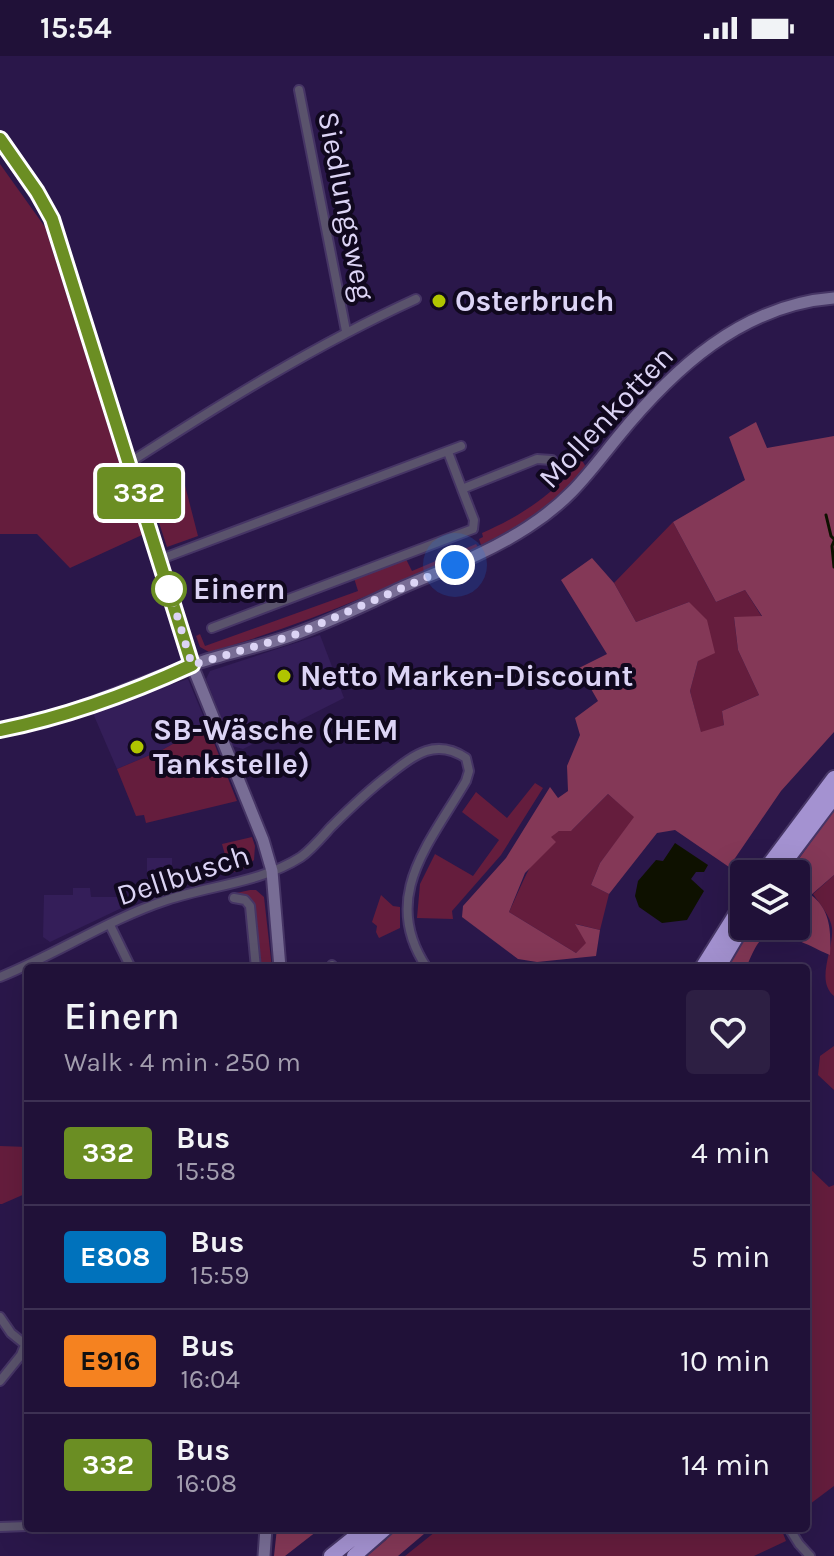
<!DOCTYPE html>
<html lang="en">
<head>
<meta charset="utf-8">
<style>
	:root { --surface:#201138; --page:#2d1f43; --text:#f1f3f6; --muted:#a29dae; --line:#3d3153 }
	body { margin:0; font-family:Karla,sans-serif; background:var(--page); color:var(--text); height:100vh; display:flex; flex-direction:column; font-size:30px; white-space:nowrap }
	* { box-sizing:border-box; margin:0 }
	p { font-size:26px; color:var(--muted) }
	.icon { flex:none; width:44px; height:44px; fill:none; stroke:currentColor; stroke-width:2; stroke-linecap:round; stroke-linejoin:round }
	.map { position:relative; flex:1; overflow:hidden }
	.panel { position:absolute; left:24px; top:908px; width:786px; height:568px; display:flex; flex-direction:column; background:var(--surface); border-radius:8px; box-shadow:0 8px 32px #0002,0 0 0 2px var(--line) }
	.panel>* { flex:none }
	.badge { padding:0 16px; border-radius:6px; font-size:28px; line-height:52px }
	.fabs { position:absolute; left:730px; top:804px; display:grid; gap:16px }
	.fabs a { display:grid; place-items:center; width:80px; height:80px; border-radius:8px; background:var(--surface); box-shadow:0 8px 32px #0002,0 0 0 2px var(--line); font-size:40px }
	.you { position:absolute; width:40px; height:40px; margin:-20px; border:6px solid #fff; border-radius:50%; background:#1a73e8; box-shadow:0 0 0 12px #1a73e833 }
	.map>.badge { position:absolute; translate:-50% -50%; box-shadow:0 0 0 4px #fff }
	.round { display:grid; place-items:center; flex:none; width:84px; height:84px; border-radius:8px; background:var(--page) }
	.headline { display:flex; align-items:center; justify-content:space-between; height:136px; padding:0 40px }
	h1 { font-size:38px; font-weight:600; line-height:60px }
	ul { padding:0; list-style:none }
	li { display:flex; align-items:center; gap:24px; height:104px; padding:0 40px; border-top:2px solid var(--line) }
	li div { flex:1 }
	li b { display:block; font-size:30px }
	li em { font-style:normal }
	li .badge { min-width:88px; font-weight:700; text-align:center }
	.status { display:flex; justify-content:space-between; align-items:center; height:56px; padding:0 40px; background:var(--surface); direction:ltr }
	.status svg { height:22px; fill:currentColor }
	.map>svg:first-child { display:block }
	.built { fill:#341e59 }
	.green { fill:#651d3d }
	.forest { fill:#843857 }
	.water { fill:#0e1100 }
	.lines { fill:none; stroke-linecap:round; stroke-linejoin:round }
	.stream { stroke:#0e1100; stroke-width:3 }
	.minor-casing { stroke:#463565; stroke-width:12 }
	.secondary-casing { stroke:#463565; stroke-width:15 }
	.motorway-casing { stroke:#463565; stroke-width:18 }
	.minor { stroke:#5a536c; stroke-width:8 }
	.secondary { stroke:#786d95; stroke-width:11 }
	.motorway { stroke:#a492d1; stroke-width:14 }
	.line-casing { stroke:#fff; stroke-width:18 }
	.line { stroke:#6b8e23; stroke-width:12 }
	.walk { stroke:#dcd4f5; stroke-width:8; stroke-dasharray:0 14.4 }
	.poi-dot { fill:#b0c500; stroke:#10081e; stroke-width:3 }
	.stop-dot { fill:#fff; stroke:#6b8e23; stroke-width:4 }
	.labels { text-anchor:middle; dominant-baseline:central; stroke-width:8; stroke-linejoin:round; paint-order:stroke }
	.street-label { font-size:30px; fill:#dcd4f5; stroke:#10081e }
	.poi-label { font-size:30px; font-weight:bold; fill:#dcd4f5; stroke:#10081e; text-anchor:start }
	.stop-label { font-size:30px; font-weight:bold; fill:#dcd4f5; stroke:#10081e; text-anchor:start }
</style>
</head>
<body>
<div class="status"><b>15:54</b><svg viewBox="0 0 49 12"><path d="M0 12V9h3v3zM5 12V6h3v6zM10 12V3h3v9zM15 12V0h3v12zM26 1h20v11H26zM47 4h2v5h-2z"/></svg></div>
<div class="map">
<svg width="834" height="1500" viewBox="0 0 834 1500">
	<rect width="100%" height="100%" fill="#2a174a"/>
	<path class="built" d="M320,579L344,642L243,693L232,690L206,623L210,615Z
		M188,623L207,669L162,694L117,713L92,655Z
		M147,802H172V829L147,841Z
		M73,832H90L91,841H130V848L50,886L43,881L44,839H73Z"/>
	<path class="green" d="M0,108L45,171L142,479L70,512L37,478H0Z
		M578,398L586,411C559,445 521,470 481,489L479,483L483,481L482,477C517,462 545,443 572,416L570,411L577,408L574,400Z
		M181,414L198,480L167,491L147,430Z
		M673,466L716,546L745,534L762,561L734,562L738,594L759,639L722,655L724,669L701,677L690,635L698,605L689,546L636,566L614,527Z
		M476,488L478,491C390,531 302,570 209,596L200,591L196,580L200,578L205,590L358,535L354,522L406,503L412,515Z
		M207,669L237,745L146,767L144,759L136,760L117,713L162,694Z
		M535,727L543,732L501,799L452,855L453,863L417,862L420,828L435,798L473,820L499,784L462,756L476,736L507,762Z
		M608,738L635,761L600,807L591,829L609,838L600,874L576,868L587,887L576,897L509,856C518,838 539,782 559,775C560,775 571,775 572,774Z
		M252,781L255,790L254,804L243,813L230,817L222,788Z
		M834,819V940C815,924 834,894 832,872C831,861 819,847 813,838Z
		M250,834H256L264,841L272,912H260L253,853L249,843L232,838Z
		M381,839L393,850L400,851V872L379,882L376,876L377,870L372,866Z
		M834,990V1034L818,1019L820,1000Z
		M0,1090L28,1091L27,1137L2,1148H0Z
		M806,1109L829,1131L834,1129V1430L806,1451Z
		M440,1472H781L786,1485L754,1500H405Z"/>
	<path class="forest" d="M756,366L767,392L834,380V676L781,735L729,811L675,774L657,777L609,838L591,829L600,807L634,761L608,738L571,775H559L551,781L556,786L525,817L509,856L576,897L586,887L575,868L600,874L596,900L537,906L518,903L462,861L463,850L506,802L550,731L558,742L568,735L567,710L580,679L575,662L598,645L579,612L607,598L561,524L592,502L614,527L636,566L689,546L707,564L715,597L698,605L690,635L701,676L724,669L722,655L759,639L738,594L734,561L762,560L745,534L716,546L673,466L745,424L729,381Z
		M834,754V819L811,839C831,854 831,876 830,899C815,893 776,869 762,883C755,889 750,903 746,912H724L750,870H796V818H788Z
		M277,1472H321L285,1500H274Z
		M392,1472H431L398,1500H367L386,1484Z"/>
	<path class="water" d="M675,787L708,809L704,816H696L691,823L704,835L687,864L662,867L639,851L635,840L638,825L656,804L663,805Z"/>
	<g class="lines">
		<path class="stream" d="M826,459L831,480L834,483
			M834,485L832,490L834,511"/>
		<defs>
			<path id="minor" d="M299,34L346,275
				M448,396L462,433L537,403L552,404
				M129,407C222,347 315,289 416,243
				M161,503L461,390
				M212,572L473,473L474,464L462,433
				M234,842L245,844L250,850L256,912
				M110,869L131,912
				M332,909L333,912
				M0,921C57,898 109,863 167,844C212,829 260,827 301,801C312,793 322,781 331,771C350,752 369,734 390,718C415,698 436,682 466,702L469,715L466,725C430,787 379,841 427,912
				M0,1261L11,1277L27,1290
				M0,1325L21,1299L25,1289
				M0,1471L28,1470
				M789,1472L799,1488L810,1500"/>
			<path id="secondary" d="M0,83L52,163L192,609L263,784L272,815L280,912
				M0,674C68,661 129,631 194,608C226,597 260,591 293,579C330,566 367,548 403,531C445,513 490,496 528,471C570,444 587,419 617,382C673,313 742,249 834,242
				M264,1500L266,1472"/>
			<path id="motorway" d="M762,818L834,722
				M776,818L834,741
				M702,912L744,845
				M718,912L744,868
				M331,1500L366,1472
				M354,1500L386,1472"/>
		</defs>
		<use href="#minor" class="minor-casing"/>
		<use href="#secondary" class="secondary-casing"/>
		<use href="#motorway" class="motorway-casing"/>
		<use href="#minor" class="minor"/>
		<use href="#secondary" class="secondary"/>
		<use href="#motorway" class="motorway"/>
	</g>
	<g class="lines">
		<defs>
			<path id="line" d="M0,83L37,136L52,163L192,609C131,637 66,661 0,674"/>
		</defs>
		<use href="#line" class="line-casing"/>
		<use href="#line" class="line"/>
		<path class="walk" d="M169,533L192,609L294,579L455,509"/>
	</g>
	<g class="poi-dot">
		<circle cx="439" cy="245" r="8"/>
		<circle cx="284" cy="620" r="8"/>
		<circle cx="137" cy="691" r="8"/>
	</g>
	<circle class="stop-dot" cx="169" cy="533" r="16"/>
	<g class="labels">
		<g class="street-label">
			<text transform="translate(346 150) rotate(79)">Siedlungsweg</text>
			<text transform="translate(606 361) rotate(-47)">Mollenkotten</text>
			<text transform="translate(183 819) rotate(-18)">Dellbusch</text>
		</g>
		<g class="poi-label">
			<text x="455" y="245">Osterbruch</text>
			<text x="300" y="620">Netto Marken-Discount</text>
			<text x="153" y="674">SB-Wäsche (HEM<tspan x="153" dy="34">Tankstelle)</tspan></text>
		</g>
		<g class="stop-label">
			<text x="193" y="533">Einern</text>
		</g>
	</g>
</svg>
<div class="fabs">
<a><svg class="icon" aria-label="layers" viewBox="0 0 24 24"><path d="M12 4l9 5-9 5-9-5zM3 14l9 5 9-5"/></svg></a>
</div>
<div class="you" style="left:455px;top:509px"></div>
<b class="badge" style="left:139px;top:437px;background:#6b8e23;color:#fff">332</b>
<section class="panel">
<div class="headline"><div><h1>Einern</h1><p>Walk · 4 min · 250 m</p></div><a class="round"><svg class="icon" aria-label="heart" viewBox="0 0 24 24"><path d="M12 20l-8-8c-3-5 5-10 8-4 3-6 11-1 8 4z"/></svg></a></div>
<ul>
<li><span class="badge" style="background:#6b8e23;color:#fff">332</span><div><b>Bus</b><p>15:58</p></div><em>4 min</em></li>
<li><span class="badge" style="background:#0072bc;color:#fff">E808</span><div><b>Bus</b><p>15:59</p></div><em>5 min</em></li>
<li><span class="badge" style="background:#f58220;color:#111">E916</span><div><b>Bus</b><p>16:04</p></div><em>10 min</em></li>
<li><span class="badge" style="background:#6b8e23;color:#fff">332</span><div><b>Bus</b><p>16:08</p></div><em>14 min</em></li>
</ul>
</section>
</div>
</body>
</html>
